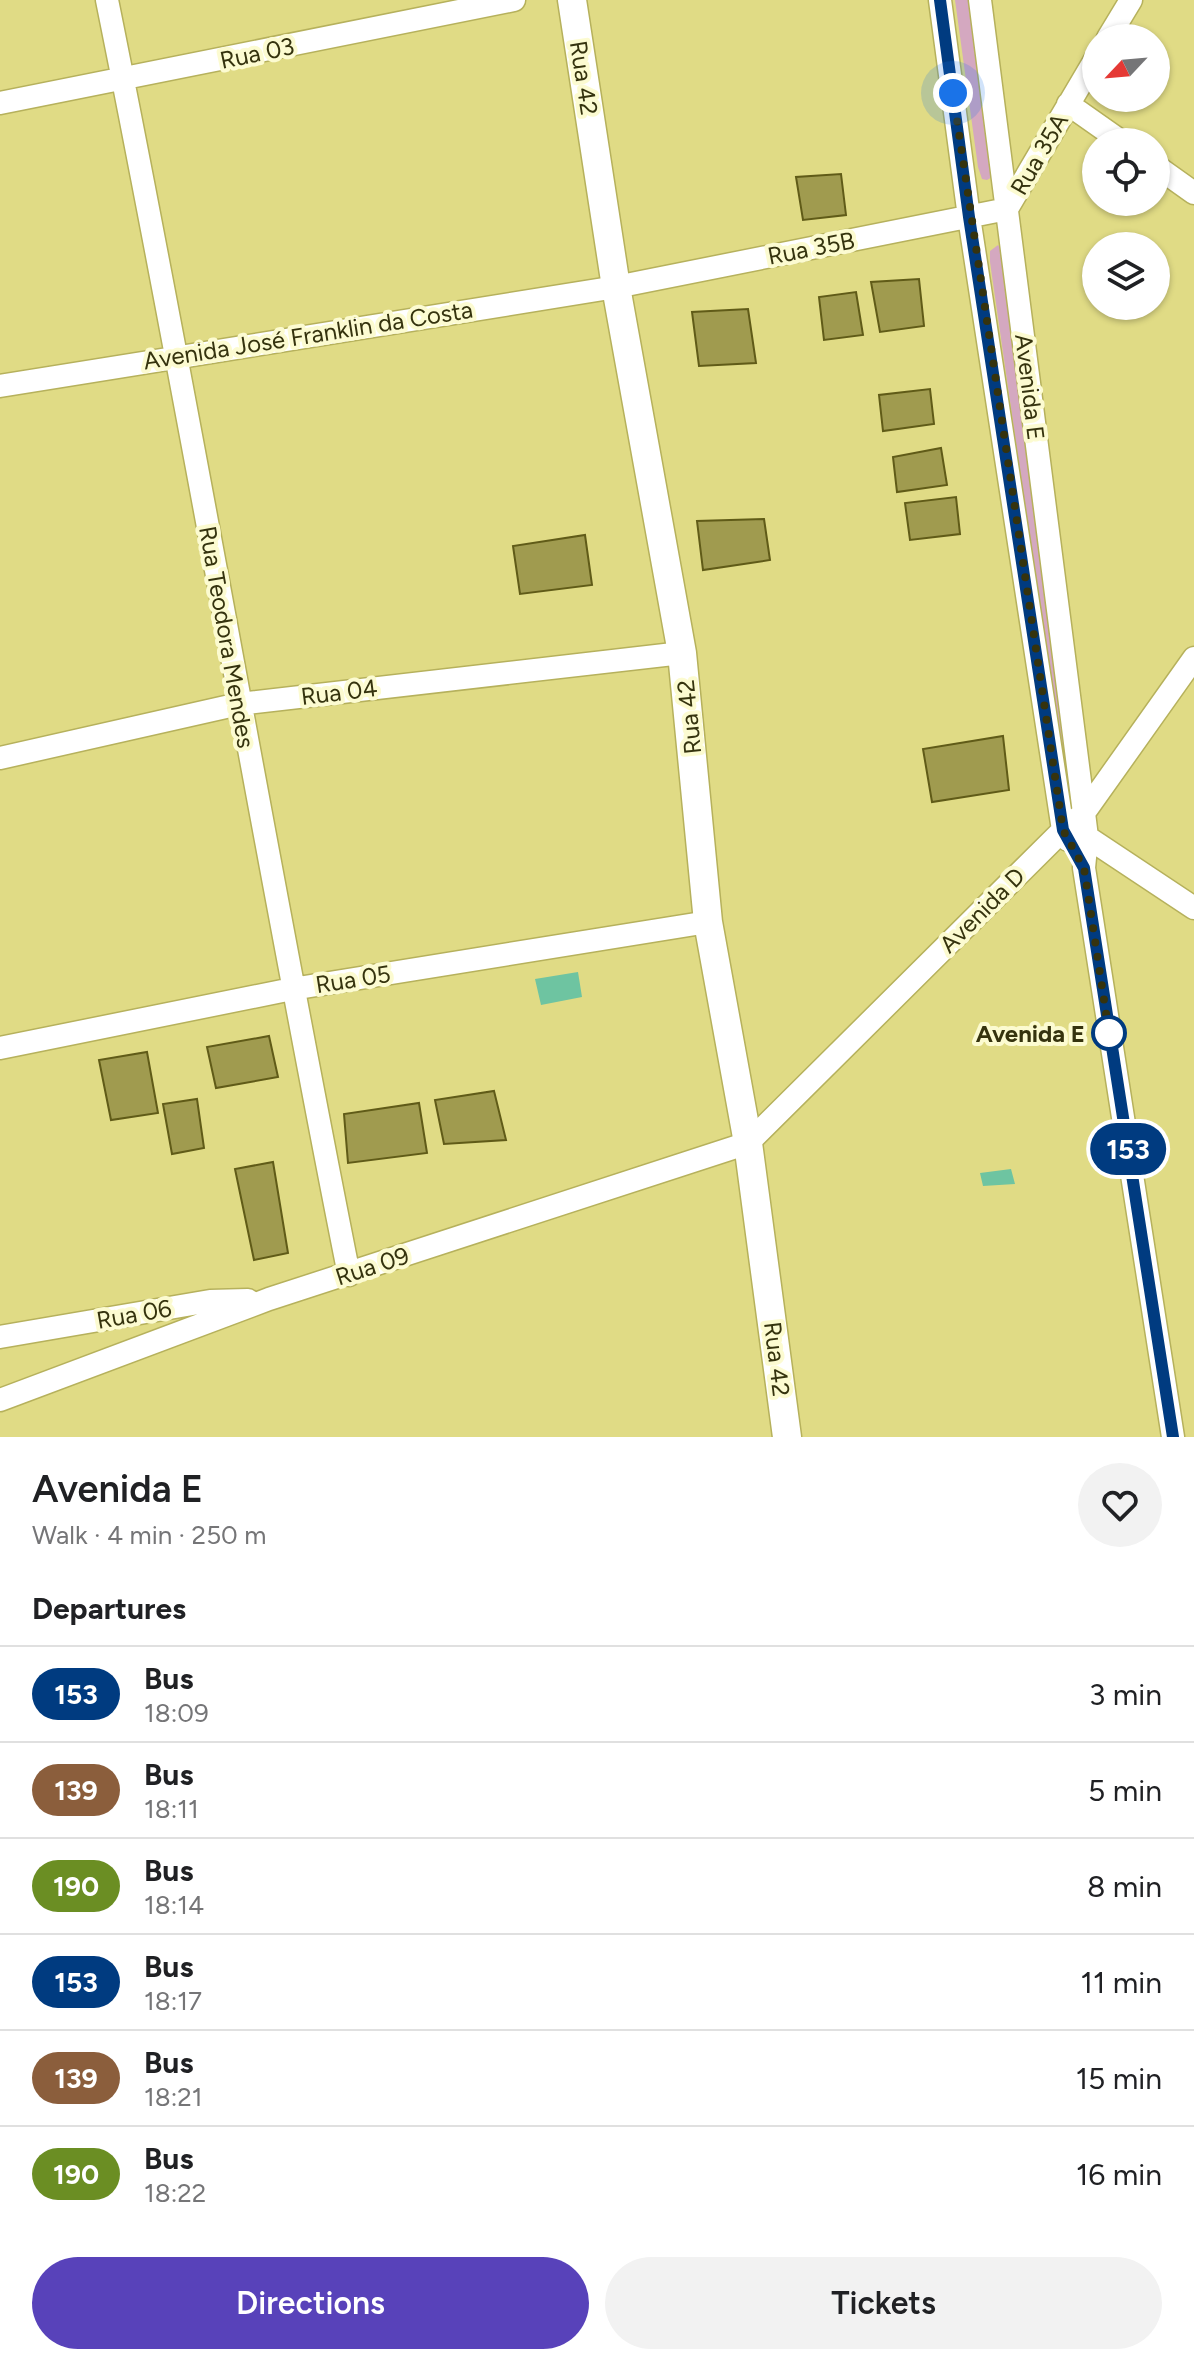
<!DOCTYPE html>
<html lang="en">
<head>
<meta charset="utf-8">
<style>
	:root { --surface:#fff; --page:#f2f2f2; --text:#202124; --muted:#757577; --line:#e0e0e0; --accent:#5842ba }
	body { margin:0; font-family:Figtree,sans-serif; background:var(--page); color:var(--text); height:100vh; display:flex; flex-direction:column; font-size:30px; white-space:nowrap }
	* { box-sizing:border-box; margin:0 }
	p { font-size:26px; color:var(--muted) }
	.icon { flex:none; width:44px; height:44px; fill:none; stroke:currentColor; stroke-width:2; stroke-linecap:round; stroke-linejoin:round }
	.map { position:relative; height:1437px; overflow:hidden }
	.side { display:flex; flex-direction:column; background:var(--surface); flex:1 }
	.side>* { flex:none }
	.badge { padding:0 16px; border-radius:26px; font-size:28px; line-height:52px }
	.needle { width:52px; rotate:244deg }
	.controls { position:absolute; left:1082px; top:24px; display:grid; gap:16px }
	.controls a { display:grid; place-items:center; width:88px; height:88px; border-radius:50%; background:var(--surface); box-shadow:0 2px 6px #0004; font-size:40px }
	.you { position:absolute; width:40px; height:40px; margin:-20px; border:6px solid #fff; border-radius:50%; background:#1a73e8; box-shadow:0 0 0 12px #1a73e833 }
	.map>.badge { position:absolute; translate:-50% -50%; box-shadow:0 0 0 4px #fff }
	h2 { padding:0 32px; font-size:30px; line-height:72px }
	.round { display:grid; place-items:center; flex:none; width:84px; height:84px; border-radius:42px; background:var(--page) }
	.summary { display:flex; align-items:center; justify-content:space-between; height:136px; padding:0 32px }
	h1 { font-size:38px; font-weight:600; line-height:60px }
	.button { display:flex; gap:16px; margin-top:auto; padding:16px 32px }
	.button a { flex:1; height:92px; border-radius:48px; background:var(--accent); color:#fff; font-size:32px; font-weight:600; line-height:92px; text-align:center }
	.button a+a { background:var(--page); color:var(--text) }
	ul { padding:0; list-style:none }
	li { display:flex; align-items:center; gap:24px; height:96px; padding:0 32px; border-top:2px solid var(--line) }
	li div { flex:1 }
	li b { display:block; font-size:30px }
	li em { font-style:normal }
	li .badge { min-width:88px; font-weight:700; text-align:center }
	.map>svg:first-child { display:block }
	.green { fill:#d4a8c0 }
	.water { fill:#6ec4a1 }
	.building { fill:#a09b4f; stroke:#605b18; stroke-width:2 }
	.lines { fill:none; stroke-linecap:round; stroke-linejoin:round }
	.minor-casing { stroke:#b6b15c; stroke-width:25 }
	.tertiary-casing { stroke:#b6b15c; stroke-width:31 }
	.minor { stroke:#fff; stroke-width:22 }
	.tertiary { stroke:#fff; stroke-width:28 }
	.line-casing { stroke:#fff; stroke-width:18 }
	.line { stroke:#003b80; stroke-width:12 }
	.walk { stroke:#35330e; stroke-width:8; stroke-dasharray:0 14.4 }
	.stop-dot { fill:#fff; stroke:#003b80; stroke-width:4 }
	.labels { text-anchor:middle; dominant-baseline:central; stroke-width:8; stroke-linejoin:round; paint-order:stroke }
	.street-label { font-size:24px; fill:#35330e; stroke:#fcfbd1 }
	.stop-label { font-size:24px; font-weight:bold; fill:#35330e; stroke:#fcfbd1; text-anchor:end }
</style>
</head>
<body>
<div class="map">
<svg width="1194" height="1437" viewBox="0 0 1194 1437">
	<rect width="100%" height="100%" fill="#e0db85"/>
	<path class="green" d="M955,0H969L992,162V177L987,180L982,179L978,167Z
		M998,245L1003,252L1069,786L1065,783L990,262V251Z"/>
	<path class="water" d="M578,972L582,997L541,1005L535,979Z
		M1011,1169L1015,1184L983,1186L980,1173Z"/>
	<path class="building" d="M841,174L846,215L803,220L796,177Z
		M919,279L924,326L880,332L871,282Z
		M856,292L863,335L824,340L819,297Z
		M748,309L756,363L699,366L692,312Z
		M930,389L934,424L883,431L879,395Z
		M941,448L947,485L897,492L893,457Z
		M956,497L960,534L910,540L905,503Z
		M764,519L770,560L703,570L697,521Z
		M585,535L592,585L520,594L513,546Z
		M1003,736L1009,790L932,802L923,749Z
		M269,1036L278,1077L216,1088L207,1047Z
		M147,1052L158,1113L111,1120L99,1060Z
		M494,1091L506,1140L444,1144L435,1100Z
		M197,1099L204,1148L172,1154L163,1104Z
		M419,1103L427,1153L348,1163L344,1114Z
		M273,1162L288,1253L254,1260L235,1169Z"/>
	<g class="lines">
		<defs>
			<path id="minor" d="M107,0C193,424 264,850 349,1275
				M940,0L969,217L1063,830L1068,840
				M980,0L1084,813L1087,837L1084,868L1173,1437
				M1108,38L1131,0
				M0,103L514,0
				M1068,104L1122,142
				M1156,166L1194,193
				M0,386L616,287L1007,209L1096,58
				M0,758L239,704L682,653
				M1087,837L1194,908
				M0,1048L292,989L708,922
				M0,1337L210,1301L248,1300
				M0,1400L269,1299L748,1143L1063,830L1084,813L1194,658"/>
			<path id="tertiary" d="M572,0L616,287L682,653L708,922L748,1143L787,1437"/>
		</defs>
		<use href="#minor" class="minor-casing"/>
		<use href="#tertiary" class="tertiary-casing"/>
		<use href="#minor" class="minor"/>
		<use href="#tertiary" class="tertiary"/>
	</g>
	<g class="lines">
		<defs>
			<path id="line" d="M940,0L969,217L1063,830L1084,868L1173,1437"/>
		</defs>
		<use href="#line" class="line-casing"/>
		<use href="#line" class="line"/>
		<path class="walk" d="M953,93L1063,830L1084,868L1109,1033"/>
	</g>
	<circle class="stop-dot" cx="1109" cy="1033" r="16"/>
	<g class="labels">
		<g class="street-label">
			<text transform="translate(257 53) rotate(-12)">Rua 03</text>
			<text transform="translate(584 78) rotate(81)">Rua 42</text>
			<text transform="translate(1039 154) rotate(-60)">Rua 35A</text>
			<text transform="translate(811 248) rotate(-11)">Rua 35B</text>
			<text transform="translate(308 335) rotate(-9)">Avenida José Franklin da Costa</text>
			<text transform="translate(1030 387) rotate(83)">Avenida E</text>
			<text transform="translate(227 637) rotate(80)">Rua Teodora Mendes</text>
			<text transform="translate(339 692) rotate(-7)">Rua 04</text>
			<text transform="translate(689 717) rotate(-96)">Rua 42</text>
			<text transform="translate(982 910) rotate(-45)">Avenida D</text>
			<text transform="translate(353 979) rotate(-9)">Rua 05</text>
			<text transform="translate(372 1266) rotate(-18)">Rua 09</text>
			<text transform="translate(134 1314) rotate(-10)">Rua 06</text>
			<text transform="translate(777 1359) rotate(83)">Rua 42</text>
		</g>
		<g class="stop-label">
			<text x="1085" y="1033">Avenida E</text>
		</g>
	</g>
</svg>
<div class="controls">
<a><svg class="needle" viewBox="-14 -14 28 28"><path d="M0-13l5 13h-10z" fill="#e53935"/><path d="M0 13l5-13h-10z" fill="#757577"/></svg></a>
<a><svg class="icon" aria-label="locate" viewBox="0 0 24 24"><circle cx="12" cy="12" r="6"/><path d="M12 2v4M12 18v4M2 12h4M18 12h4"/></svg></a>
<a><svg class="icon" aria-label="layers" viewBox="0 0 24 24"><path d="M12 4l9 5-9 5-9-5zM3 14l9 5 9-5"/></svg></a>
</div>
<div class="you" style="left:953px;top:93px"></div>
<b class="badge" style="left:1128px;top:1149px;background:#003b80;color:#fff">153</b>
</div>
<section class="side">
<div class="summary"><div><h1>Avenida E</h1><p>Walk · 4 min · 250 m</p></div><a class="round"><svg class="icon" aria-label="heart" viewBox="0 0 24 24"><path d="M12 20l-8-8c-3-5 5-10 8-4 3-6 11-1 8 4z"/></svg></a></div>
<h2>Departures</h2>
<ul>
<li><span class="badge" style="background:#003b80;color:#fff">153</span><div><b>Bus</b><p>18:09</p></div><em>3 min</em></li>
<li><span class="badge" style="background:#8b5e3c;color:#fff">139</span><div><b>Bus</b><p>18:11</p></div><em>5 min</em></li>
<li><span class="badge" style="background:#6b8e23;color:#fff">190</span><div><b>Bus</b><p>18:14</p></div><em>8 min</em></li>
<li><span class="badge" style="background:#003b80;color:#fff">153</span><div><b>Bus</b><p>18:17</p></div><em>11 min</em></li>
<li><span class="badge" style="background:#8b5e3c;color:#fff">139</span><div><b>Bus</b><p>18:21</p></div><em>15 min</em></li>
<li><span class="badge" style="background:#6b8e23;color:#fff">190</span><div><b>Bus</b><p>18:22</p></div><em>16 min</em></li>
</ul>
<div class="button"><a>Directions</a><a>Tickets</a></div>
</section>
</body>
</html>
